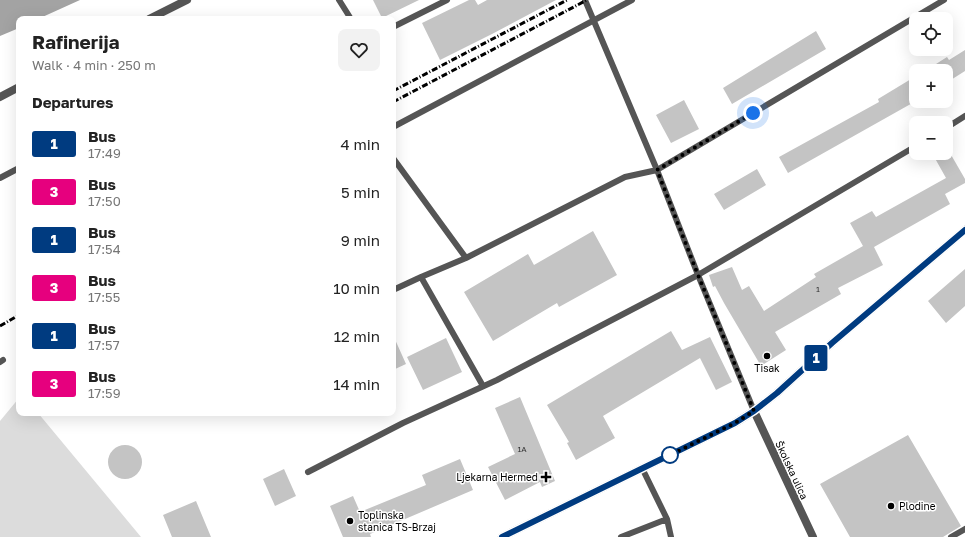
<!DOCTYPE html>
<html lang="en">
<head>
<meta charset="utf-8">
<style>
	:root { --surface:#fff; --page:#f2f2f2; --text:#222; --muted:#767676 }
	body { margin:0; font-family:"Golos Text",sans-serif; background:var(--page); color:var(--text); height:100vh; display:flex; flex-direction:column; font-size:15px; white-space:nowrap }
	* { box-sizing:border-box; margin:0 }
	p { font-size:13px; color:var(--muted) }
	.icon { flex:none; width:22px; height:22px; fill:none; stroke:currentColor; stroke-width:2; stroke-linecap:round; stroke-linejoin:round }
	.map { position:relative; flex:1; overflow:hidden }
	.drawer { position:absolute; left:16px; top:16px; width:380px; height:400px; display:flex; flex-direction:column; background:var(--surface); border-radius:8px; box-shadow:0 4px 16px #0002 }
	.drawer>* { flex:none }
	.badge { padding:0 8px; border-radius:3px; font-size:14px; line-height:26px }
	.buttons { position:absolute; left:909px; top:12px; display:grid; gap:8px }
	.buttons a { display:grid; place-items:center; width:44px; height:44px; border-radius:8px; background:var(--surface); box-shadow:0 4px 16px #0002; font-size:20px }
	.you { position:absolute; width:20px; height:20px; margin:-10px; border:3px solid #fff; border-radius:50%; background:#1a73e8; box-shadow:0 0 0 6px #1a73e833 }
	.map>.badge { position:absolute; translate:-50% -50%; box-shadow:0 0 0 2px #fff }
	h2 { padding:0 16px; font-size:15px; line-height:36px }
	.round { display:grid; place-items:center; flex:none; width:42px; height:42px; border-radius:8px; background:var(--page) }
	.head { display:flex; align-items:center; justify-content:space-between; height:68px; padding:0 16px }
	h1 { font-size:19px; font-weight:700; line-height:30px }
	ul { padding:0; list-style:none }
	li { display:flex; align-items:center; gap:12px; height:48px; padding:0 16px }
	li div { flex:1 }
	li b { display:block; font-size:15px }
	li em { font-style:normal }
	li .badge { min-width:44px; font-weight:700; text-align:center }
	.map>svg:first-child { display:block }
	.green { fill:#dcdcdc }
	.water { fill:#a3a3a3 }
	.building { fill:#c4c4c4 }
	.lines { fill:none; stroke-linecap:round; stroke-linejoin:round }
	.lane { stroke:#555; stroke-width:6 }
	.street { stroke:#555; stroke-width:8 }
	.secondary { stroke:#222; stroke-width:8 }
	.rail { stroke:#000; stroke-width:3; stroke-dasharray:6 2 1 2; stroke-linecap:butt }
	.line-casing { stroke:#fff; stroke-width:9 }
	.line { stroke:#003b80; stroke-width:6 }
	.walk { stroke:#000; stroke-width:4; stroke-dasharray:0 7.2 }
	.poi-dot { fill:#000; stroke:#fff; stroke-width:1.5 }
	.stop-dot { fill:#fff; stroke:#003b80; stroke-width:2 }
	.labels { text-anchor:middle; dominant-baseline:central; stroke-width:3; stroke-linejoin:round; paint-order:stroke }
	.number-label { font-size:8px; fill:#313131 }
	.poi-label { font-size:10px; fill:#000; stroke:#fff; text-anchor:start }
	.street-label { font-size:10px; fill:#000; stroke:#fff }
</style>
</head>
<body>
<div class="map">
<svg width="965" height="537" viewBox="0 0 965 537">
	<rect width="100%" height="100%" fill="#fff"/>
	<path class="green" d="M19,398V413H38L141,537H0V421Z"/>
	<path class="water" d="M0,0H80L38,19H19V28L0,36Z"/>
	<path class="building" d="M373,0H419L382,18Z
		M469,0H475L478,5L487,0H556L492,34L440,60L422,23Z
		M816,31L826,49L732,104L723,88Z
		M965,50V71L946,83V71H925L947,57L949,60Z
		M916,76V101L788,173L779,157L879,102L878,99Z
		M684,100L699,129L671,143L656,115Z
		M932,153H950L965,179V183L945,194L950,204L874,247L883,265L838,288L841,294L775,332L786,350L761,366L724,303L715,286L713,287L709,275L732,267L742,290L749,286L764,311L816,277L814,274L863,246L850,223L872,211L876,217L946,178Z
		M757,169L766,185L724,210L714,194Z
		M593,231L617,275L559,307L557,303L493,341L464,292L528,254L534,265Z
		M965,269V306L946,323L928,301Z
		M671,331L682,350L710,337L732,382L716,390L700,358L603,416L615,438L576,460L567,443L569,442L547,405Z
		M393,335L406,364L393,370Z
		M446,338L462,372L423,390L407,357Z
		M520,397L555,481L542,487L540,482L505,500L488,467L515,454L495,408Z
		M908,435L961,526L943,537H850L820,484Z
		M108 462a17 17 0 1 1 34 0a17 17 0 1 1-34 0Z
		M460,459L473,490L370,534L371,537H343L330,506L353,496L360,512L426,485L422,475Z
		M284,469L296,496L275,506L263,479Z
		M196,501L211,537H172L163,515Z"/>
	<g class="lines">
		<path class="lane" d="M339,0L351,19
			M585,0L657,170L698,275L754,411
			M393,27L447,0
			M393,127L632,0
			M946,128L965,116
			M393,158L466,258
			M0,178L19,168
			M393,290L421,277
			M0,362L3,360
			M483,386L421,277L466,258L625,177L657,170L944,0
			M642,468L667,519L671,537
			M308,472L403,423L497,380L698,275L916,146
			M621,537L667,519
			M951,537L965,529"/>
		<path class="street" d="M149,19L187,0
			M0,97L19,87
			M754,411L813,537"/>
		<path class="secondary" d="M502,537L735,423L754,411L777,393L832,343L965,230"/>
		<path class="rail" d="M393,91L567,0
			M393,102L587,0
			M0,326L19,315"/>
	</g>
	<g class="lines">
		<defs>
			<path id="line" d="M502,537L735,423L754,411L777,393L832,343L965,230"/>
		</defs>
		<use href="#line" class="line-casing"/>
		<use href="#line" class="line"/>
		<path class="walk" d="M670,455L668,456L735,423L754,411L698,275L657,170L753,113"/>
	</g>
	<g class="poi-dot">
		<circle cx="767" cy="356" r="4"/>
		<path d="M544 471h4v4h4v4h-4v4h-4v-4h-4v-4h4z"/>
		<circle cx="891" cy="506" r="4"/>
		<circle cx="350" cy="521" r="4"/>
	</g>
	<circle class="stop-dot" cx="670" cy="455" r="8"/>
	<g class="labels">
		<g class="number-label">
			<text x="818" y="289">1</text>
			<text x="522" y="449">1A</text>
		</g>
		<g class="poi-label">
			<text x="767" y="368" text-anchor="middle">Tisak</text>
			<text x="538" y="477" text-anchor="end">Ljekarna Hermed</text>
			<text x="899" y="506">Plodine</text>
			<text x="358" y="515">Toplinska<tspan x="358" dy="12">stanica TS-Brzaj</tspan></text>
		</g>
		<g class="street-label">
			<text transform="translate(792 470) rotate(65)">Školska ulica</text>
		</g>
	</g>
</svg>
<div class="buttons">
<a><svg class="icon" aria-label="locate" viewBox="0 0 24 24"><circle cx="12" cy="12" r="6"/><path d="M12 2v4M12 18v4M2 12h4M18 12h4"/></svg></a>
<a>+</a>
<a>−</a>
</div>
<div class="you" style="left:753px;top:113px"></div>
<b class="badge" style="left:816px;top:358px;background:#003b80;color:#fff">1</b>
<section class="drawer">
<div class="head"><div><h1>Rafinerija</h1><p>Walk · 4 min · 250 m</p></div><a class="round"><svg class="icon" aria-label="heart" viewBox="0 0 24 24"><path d="M12 20l-8-8c-3-5 5-10 8-4 3-6 11-1 8 4z"/></svg></a></div>
<h2>Departures</h2>
<ul>
<li><span class="badge" style="background:#003b80;color:#fff">1</span><div><b>Bus</b><p>17:49</p></div><em>4 min</em></li>
<li><span class="badge" style="background:#e6007e;color:#fff">3</span><div><b>Bus</b><p>17:50</p></div><em>5 min</em></li>
<li><span class="badge" style="background:#003b80;color:#fff">1</span><div><b>Bus</b><p>17:54</p></div><em>9 min</em></li>
<li><span class="badge" style="background:#e6007e;color:#fff">3</span><div><b>Bus</b><p>17:55</p></div><em>10 min</em></li>
<li><span class="badge" style="background:#003b80;color:#fff">1</span><div><b>Bus</b><p>17:57</p></div><em>12 min</em></li>
<li><span class="badge" style="background:#e6007e;color:#fff">3</span><div><b>Bus</b><p>17:59</p></div><em>14 min</em></li>
</ul>
</section>
</div>
</body>
</html>
